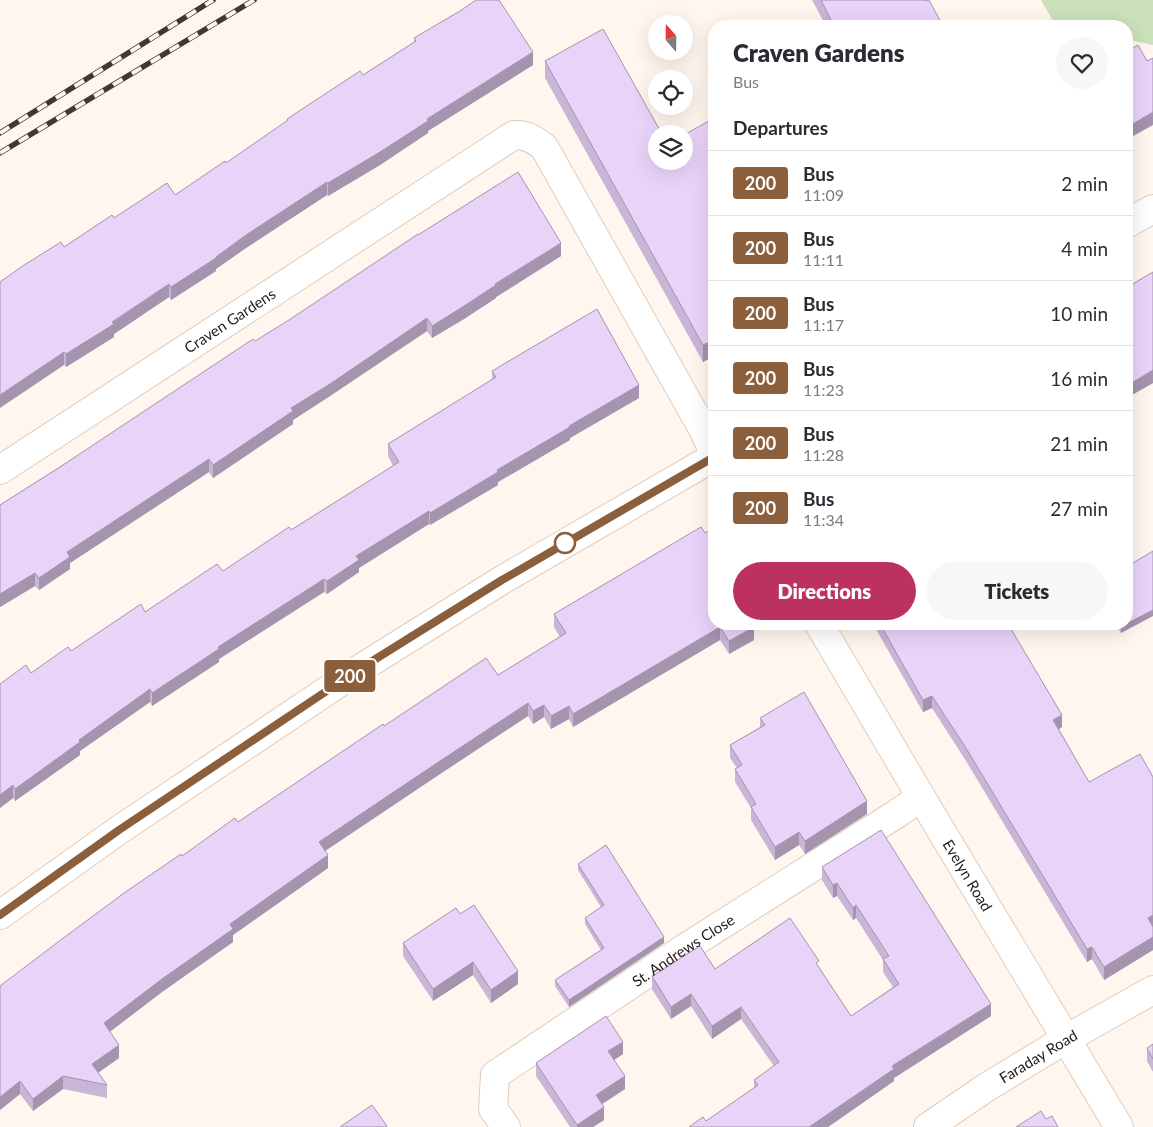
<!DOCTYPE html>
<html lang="en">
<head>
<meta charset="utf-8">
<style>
	:root { --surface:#fff; --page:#f7f7f7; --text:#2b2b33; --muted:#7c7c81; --line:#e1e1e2; --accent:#bd3062 }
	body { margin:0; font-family:Lato,sans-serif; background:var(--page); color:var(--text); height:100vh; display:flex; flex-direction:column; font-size:19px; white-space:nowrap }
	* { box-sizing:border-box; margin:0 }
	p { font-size:16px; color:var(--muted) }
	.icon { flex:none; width:28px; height:28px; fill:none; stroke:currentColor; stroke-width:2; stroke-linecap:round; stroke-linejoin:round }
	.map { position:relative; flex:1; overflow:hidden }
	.drawer { position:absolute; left:708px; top:20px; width:425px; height:610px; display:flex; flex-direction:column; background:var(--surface); border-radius:20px; box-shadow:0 5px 20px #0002 }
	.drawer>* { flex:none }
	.badge { padding:0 10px; border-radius:4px; font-size:18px; line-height:32px }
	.needle { width:32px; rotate:340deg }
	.tools { position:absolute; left:648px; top:15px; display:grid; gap:10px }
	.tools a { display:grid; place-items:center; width:45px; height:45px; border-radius:50%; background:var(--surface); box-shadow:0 5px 20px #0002; font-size:25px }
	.map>.badge { position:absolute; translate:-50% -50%; box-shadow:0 0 0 2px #fff }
	h2 { padding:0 25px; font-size:19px; line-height:45px }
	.round { display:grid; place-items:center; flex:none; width:52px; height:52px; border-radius:26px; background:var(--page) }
	.head { display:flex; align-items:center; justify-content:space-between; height:85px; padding:0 25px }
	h1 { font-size:24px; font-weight:800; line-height:38px }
	.button { display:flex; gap:10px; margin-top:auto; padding:10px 25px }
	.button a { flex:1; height:58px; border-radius:30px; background:var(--accent); color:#fff; font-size:20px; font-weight:800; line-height:58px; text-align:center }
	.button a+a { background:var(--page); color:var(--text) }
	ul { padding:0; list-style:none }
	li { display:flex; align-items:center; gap:15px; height:65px; padding:0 25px; border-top:1px solid var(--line) }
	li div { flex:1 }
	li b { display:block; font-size:19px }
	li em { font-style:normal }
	li .badge { min-width:55px; font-weight:700; text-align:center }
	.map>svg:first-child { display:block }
	.green { fill:#cae1bb }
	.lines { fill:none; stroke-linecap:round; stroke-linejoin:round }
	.street-casing { stroke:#e0ccba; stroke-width:30 }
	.secondary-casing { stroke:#e0ccba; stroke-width:30 }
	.street { stroke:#fff; stroke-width:28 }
	.secondary { stroke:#fff; stroke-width:28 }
	.rail-casing { stroke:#403933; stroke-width:5.5 }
	.rail { stroke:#fef6ef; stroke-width:4; stroke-dasharray:11; stroke-linecap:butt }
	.wall { fill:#c9b5d6 }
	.shaded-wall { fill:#a494ae }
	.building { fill:#ead3f9; stroke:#a494ae }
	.line-casing { stroke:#fff; stroke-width:11 }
	.line { stroke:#8b5e3c; stroke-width:8 }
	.stop-dot { fill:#fff; stroke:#8b5e3c; stroke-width:2.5 }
	.labels { text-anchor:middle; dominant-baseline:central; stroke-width:5; stroke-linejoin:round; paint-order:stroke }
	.street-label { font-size:15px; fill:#211a14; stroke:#fef6ef }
</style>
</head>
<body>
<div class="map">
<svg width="1153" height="1127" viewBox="0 0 1153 1127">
	<rect width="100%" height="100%" fill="#fef6ef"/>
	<path class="green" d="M1041,0H1153V45L1126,39V26H1052L1053,21Z"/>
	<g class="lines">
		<defs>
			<g id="street">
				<path id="s1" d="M0,470L514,135C526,134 535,140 544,147L704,431L714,453"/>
				<path id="s2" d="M819,624L921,797L1119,1127"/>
				<path id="s3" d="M506,1127L493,1109L495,1075L685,948L898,813L921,797"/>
				<path id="s4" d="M928,1127L987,1087L1066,1039L1153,990"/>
			</g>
			<path id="secondary" d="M1126,224L1153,209
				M0,915L119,830L358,670L502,580L714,457"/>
		</defs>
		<use href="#street" class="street-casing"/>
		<use href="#secondary" class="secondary-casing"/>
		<use href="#street" class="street"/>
		<use href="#secondary" class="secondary"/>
		<defs>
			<path id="rail" d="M0,133L213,0
				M0,153L254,0"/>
		</defs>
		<use href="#rail" class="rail-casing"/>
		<use href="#rail" class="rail"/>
	</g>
	<path class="wall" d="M812,0H924L943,26H826Z
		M414,38L533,65L428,131V133L380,165L328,196L327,195L246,248L216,269V271L171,300L169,297L114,334V337L66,367L64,365V247L114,218L175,195L226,163L287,121V119L363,75L414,42Z
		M545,61L656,161L714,118V356L703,362L545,78Z
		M418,235L561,256L496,297V298L464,319L432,338L427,331L330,396L293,420V424L213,478L209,472L70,563V569L39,590L35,586L0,607V505L289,320Z
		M1153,272V383L1130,396L1128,393L1126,288Z
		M492,371L639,398L570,438V440L498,482V485L430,525L429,524L359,568V572L327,594L324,592L219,659V662L152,706L150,702L80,751V755L15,801L13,798L0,808L31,673L223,571L291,530L393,466L388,456V444L492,380Z
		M554,614L714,624L754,640L729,654L720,640L573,727L569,719L551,729L544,717L533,724L528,716L440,774L325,851L328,868L233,935V942L162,992L110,1032L119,1058L98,1073L107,1085V1098L63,1089L33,1111L20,1094L0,1110L182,856L238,822L384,726L498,675L560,637L554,627Z
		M877,624H1008L1062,727L1059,729L1089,782L1153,777V950L1104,980L1092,959L1087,962L966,761L932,708L923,712L877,631Z
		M1116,624H1126L1121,633Z
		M760,718L867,814L805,854L799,845L775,860L751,820V808L735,782V769L737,768L730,758V745L760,727Z
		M578,864L664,943L569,1007L555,986V980L601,950L585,924V918L601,907L578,870Z
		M822,867L991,1016L894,1078V1081L828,1127H689L706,1121L754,1088V1080L774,1066L741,1019L712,1039L691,1006L671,1019L652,989V976L715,969L819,967L851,1016L893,987L883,972V960L856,918L853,920L837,896L833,898L822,880Z
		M460,914L518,984L491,1003L473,975L433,1001L403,956V943Z
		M1153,1044V1072L1147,1061V1048Z
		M623,1054L614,1060L625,1089L602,1104L604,1120L593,1127H570L536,1076V1063Z"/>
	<path class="shaded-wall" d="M533,52V65L428,131V133L380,165L328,196V183L427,119Z
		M1153,112V125L1126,140V128Z
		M327,182V195L246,248L216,269V271L171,300V287L246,235Z
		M561,243V256L496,297V298L464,319L432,338V326L495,284Z
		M169,284V297L114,334V337L66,367V354Z
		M427,318V331L330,396L293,420V424L213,478V465L291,408Z
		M714,340V356L703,362V345Z
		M64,352V365L0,408V395Z
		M1153,370V383L1130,396V384Z
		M1128,380V393L1126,394V381Z
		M639,385V398L570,438V440L498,482V485L430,525V513L497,470L569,426Z
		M209,459V472L70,563V569L39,590V578L67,552Z
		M429,511V524L359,568V572L327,594V581L356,556Z
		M35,573V586L0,607V594Z
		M324,579V592L219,659V662L152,706V693L218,647Z
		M1153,610V616L1121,633V626Z
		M720,627V640L573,727V714Z
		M754,627V640L729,654V641Z
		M150,689V702L80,751V755L15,801V789L79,740Z
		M932,696V708L923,712V700Z
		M528,703V716L440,774L319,855V842L440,761Z
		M544,705V717L533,724V711Z
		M569,706V719L551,729V716Z
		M1062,715V727L1053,733V720Z
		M13,785V798L0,808V795Z
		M867,801V814L805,854V841Z
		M799,832V845L775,860V847Z
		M328,855V868L233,935V942L162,992L104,1036V1023L230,924Z
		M837,883V896L833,898V885Z
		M856,905V918L853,920V908Z
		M1153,915V928L1148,918Z
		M664,937V943L569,1007V1000Z
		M1153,937V950L1104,980V967Z
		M1092,947V959L1087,962V949Z
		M473,962V975L433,1001V989Z
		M518,971V984L491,1003V990Z
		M691,994V1006L671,1019V1007Z
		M991,1004V1016L894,1078V1081L828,1127H809L892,1066Z
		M741,1007V1019L712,1039V1026Z
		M623,1042V1054L608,1064V1051Z
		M119,1045V1058L92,1077V1064Z
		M63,1076V1089L33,1111V1099Z
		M625,1076V1089L596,1108V1095Z
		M20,1081V1094L0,1110V1097Z
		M604,1107V1120L593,1127H577V1125Z"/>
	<path class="building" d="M476,0H499L533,52L427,119L428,121L380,152L328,183L327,182L246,235L216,257V258L171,287L169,284L112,322L114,324L66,354L64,352L0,395V282L21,267L61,242L64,247L112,215L114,218L167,183L175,195L225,161L226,163L288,120L287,119L360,71L363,75L416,41L414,38L460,11Z
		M821,0H924L925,1L929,0L943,26H834Z
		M603,29L662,134H656V161H684V135L714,118V340L703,345L545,61Z
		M1138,45L1147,61L1153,58V112L1126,128V52Z
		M518,172L561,243L495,284L496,285L464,306L432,326L427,318L330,384L291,408L293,411L213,465L209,459L67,552L70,557L39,578L35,573L0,594V505L60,467L253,339L255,341L289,320L418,234V235Z
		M1153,272V370L1130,384L1128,380L1126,381V288Z
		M597,309L639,385L569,426L570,427L497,470L498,472L430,513L429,511L356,556L359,560L327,581L324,579L218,647L219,649L152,693L150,689L79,740L80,742L15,789L13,785L0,795V684L26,665L31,673L68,647L71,651L141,604L145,612L217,564L223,571L289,527L291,530L399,462L388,444L496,377L492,371Z
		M701,527L705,533L714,528V624H753L754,627L729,641L720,627L573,714L569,706L551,716L544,705L533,711L528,703L440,761L319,842L328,855L230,924L233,929L162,979L104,1023L119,1045L92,1064L107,1085L63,1076L33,1099L20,1081L0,1097V986L54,945L124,893L181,854L182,856L235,818L238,822L383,724L384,726L486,658L498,675L566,633L554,614Z
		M1153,551V610L1126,624V567Z
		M880,624H1008L1062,715L1053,720L1089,782L1140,754L1153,777V915L1148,918L1153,927V937L1104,967L1092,947L1087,949L966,748L932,696L923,700Z
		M804,692L867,801L805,841L799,832L775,847L751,807L756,804L735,769L742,765L730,745L765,725L760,718Z
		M881,830L991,1004L892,1066L894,1069L809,1127H689L703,1117L706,1121L758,1085L754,1080L779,1062L741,1007L712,1026L691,994L671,1007L652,976L700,946L715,969L790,918L819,961L816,963L851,1016L899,984L883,959L889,956L856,905L853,908L837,883L833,885L822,867Z
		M606,845L664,937L569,1000L555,980L604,948L585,918L604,905L578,864Z
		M474,905L518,971L491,990L473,962L433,989L403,943L456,908L460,914Z
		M606,1016L623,1042L608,1051L625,1076L596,1095L604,1107L577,1125L536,1063Z
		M1153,1044V1059L1147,1048Z
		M372,1105L387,1126L386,1127H340Z
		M1041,1111L1046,1119L1052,1116L1058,1127H1016Z"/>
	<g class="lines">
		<defs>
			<path id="line" d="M0,915L119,830L358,670L502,580L714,457"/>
		</defs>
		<use href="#line" class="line-casing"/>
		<use href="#line" class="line"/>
	</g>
	<circle class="stop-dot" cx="565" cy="543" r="10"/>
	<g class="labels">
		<g class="street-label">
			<text stroke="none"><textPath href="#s1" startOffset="274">Craven Gardens</textPath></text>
			<text stroke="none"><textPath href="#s2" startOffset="292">Evelyn Road</textPath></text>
			<text stroke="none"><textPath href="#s3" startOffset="282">St. Andrews Close</textPath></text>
			<text stroke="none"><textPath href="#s4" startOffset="131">Faraday Road</textPath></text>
		</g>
	</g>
</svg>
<div class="tools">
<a><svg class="needle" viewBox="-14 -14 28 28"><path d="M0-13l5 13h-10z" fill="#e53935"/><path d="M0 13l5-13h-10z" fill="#7c7c81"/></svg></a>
<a><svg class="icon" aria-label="locate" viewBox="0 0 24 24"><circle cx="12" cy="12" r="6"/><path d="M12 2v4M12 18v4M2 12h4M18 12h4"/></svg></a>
<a><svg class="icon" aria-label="layers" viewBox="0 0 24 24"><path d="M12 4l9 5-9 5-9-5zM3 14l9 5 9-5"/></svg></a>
</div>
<b class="badge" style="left:350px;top:676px;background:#8b5e3c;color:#fff">200</b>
<section class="drawer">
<div class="head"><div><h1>Craven Gardens</h1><p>Bus</p></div><a class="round"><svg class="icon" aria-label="heart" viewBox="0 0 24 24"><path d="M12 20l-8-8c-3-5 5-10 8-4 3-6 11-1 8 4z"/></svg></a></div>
<h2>Departures</h2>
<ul>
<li><span class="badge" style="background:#8b5e3c;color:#fff">200</span><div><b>Bus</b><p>11:09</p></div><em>2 min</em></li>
<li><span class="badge" style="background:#8b5e3c;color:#fff">200</span><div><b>Bus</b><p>11:11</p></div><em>4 min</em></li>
<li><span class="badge" style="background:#8b5e3c;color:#fff">200</span><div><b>Bus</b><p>11:17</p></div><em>10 min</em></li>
<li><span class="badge" style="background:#8b5e3c;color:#fff">200</span><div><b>Bus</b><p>11:23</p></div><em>16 min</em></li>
<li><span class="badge" style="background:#8b5e3c;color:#fff">200</span><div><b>Bus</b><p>11:28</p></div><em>21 min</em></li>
<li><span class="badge" style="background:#8b5e3c;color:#fff">200</span><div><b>Bus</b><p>11:34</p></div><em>27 min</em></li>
</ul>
<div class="button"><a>Directions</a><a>Tickets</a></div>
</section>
</div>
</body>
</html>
